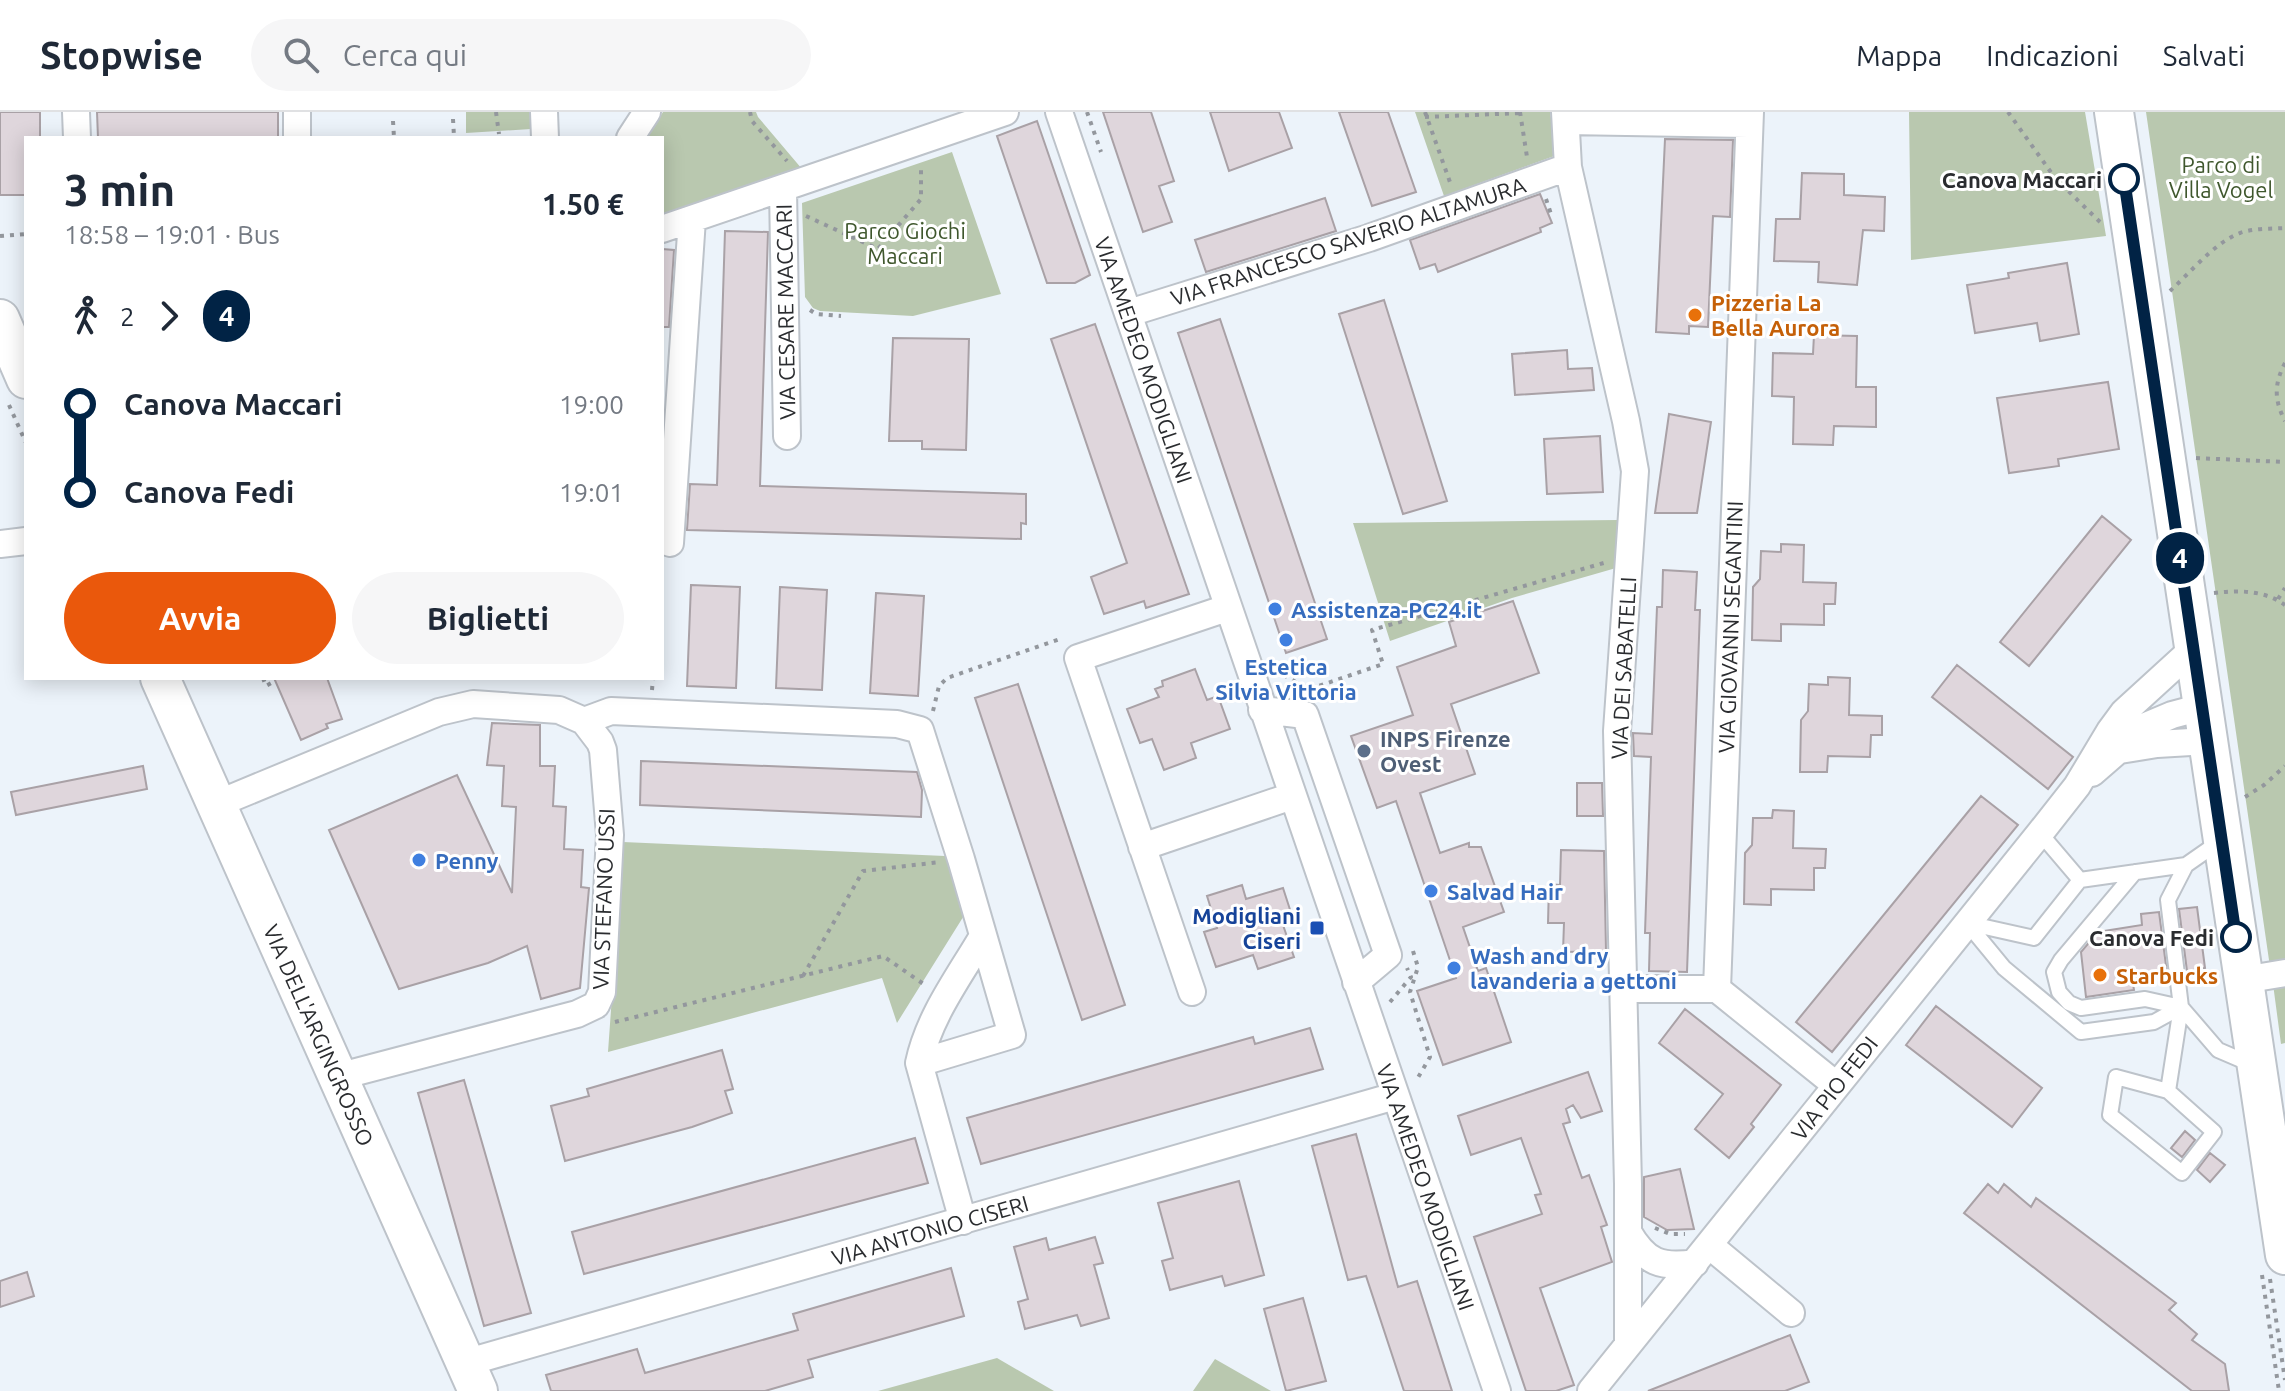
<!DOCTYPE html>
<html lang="it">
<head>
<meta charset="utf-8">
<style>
	:root { --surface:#fff; --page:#f6f6f7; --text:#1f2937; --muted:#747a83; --line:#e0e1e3; --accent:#ea580c }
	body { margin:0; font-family:Ubuntu,sans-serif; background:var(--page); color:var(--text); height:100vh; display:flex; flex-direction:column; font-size:30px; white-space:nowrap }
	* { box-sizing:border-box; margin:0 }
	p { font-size:26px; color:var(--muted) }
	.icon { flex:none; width:44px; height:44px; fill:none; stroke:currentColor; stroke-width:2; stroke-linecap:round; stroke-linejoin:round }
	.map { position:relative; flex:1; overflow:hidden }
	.drawer { position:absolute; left:24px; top:24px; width:640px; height:544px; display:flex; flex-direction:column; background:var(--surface); border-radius:0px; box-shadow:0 4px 20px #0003 }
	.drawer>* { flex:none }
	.badge { padding:0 16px; border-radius:26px; font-size:28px; line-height:52px }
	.map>.badge { position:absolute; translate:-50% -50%; box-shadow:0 0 0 4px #fff }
	.legs { display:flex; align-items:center; gap:12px; height:88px; padding:0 40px; font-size:26px }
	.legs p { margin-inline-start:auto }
	.headline { display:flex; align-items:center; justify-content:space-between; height:136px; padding:0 40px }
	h1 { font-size:44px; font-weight:700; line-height:60px }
	.primary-button { display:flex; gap:16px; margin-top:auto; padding:16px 40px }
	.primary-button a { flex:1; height:92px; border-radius:48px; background:var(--accent); color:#fff; font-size:32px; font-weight:700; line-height:92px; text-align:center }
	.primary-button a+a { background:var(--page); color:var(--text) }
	ul { padding:0 40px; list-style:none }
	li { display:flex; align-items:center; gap:28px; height:88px; font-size:30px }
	li i { display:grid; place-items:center; width:12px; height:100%; margin:0 10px; background:currentColor }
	li i::after { content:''; width:20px; height:20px; margin:-10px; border:6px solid; border-radius:50%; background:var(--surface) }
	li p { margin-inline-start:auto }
	li:first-child i { background:linear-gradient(#0000 50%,currentColor 0) }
	li:last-child i { background:linear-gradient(currentColor 50%,#0000 0) }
	header { display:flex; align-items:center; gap:48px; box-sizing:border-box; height:112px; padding:0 40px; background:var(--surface); border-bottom:2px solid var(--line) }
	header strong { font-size:38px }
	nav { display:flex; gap:44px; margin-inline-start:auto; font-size:28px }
	.search { width:560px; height:72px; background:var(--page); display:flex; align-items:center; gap:20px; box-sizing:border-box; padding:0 28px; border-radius:44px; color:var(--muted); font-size:30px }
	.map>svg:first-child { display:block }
	.green { fill:#b9c8af }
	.building { fill:#dfd6dc; stroke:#a9a1a6; stroke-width:2 }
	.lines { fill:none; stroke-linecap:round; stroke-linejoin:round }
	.lane-casing { stroke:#bdc3ca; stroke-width:18 }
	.street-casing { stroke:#bdc3ca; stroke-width:30 }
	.secondary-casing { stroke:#bdc3ca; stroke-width:42 }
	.path { stroke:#93979d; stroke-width:4; stroke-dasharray:4 6; stroke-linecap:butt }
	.lane { stroke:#fff; stroke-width:14 }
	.street { stroke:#fff; stroke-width:26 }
	.secondary { stroke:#fff; stroke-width:38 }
	.line-1-casing { stroke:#fff; stroke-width:18 }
	.line-1 { stroke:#012345; stroke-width:12 }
	.stop-1-dot { fill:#fff; stroke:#012345; stroke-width:4 }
	.food-dot { fill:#e8710a; stroke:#fff; stroke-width:3 }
	.shop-dot { fill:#3f7fe0; stroke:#fff; stroke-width:3 }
	.service-dot { fill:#5c6f8a; stroke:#fff; stroke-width:3 }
	.transit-dot { fill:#1a4fb4; stroke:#fff; stroke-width:3 }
	.labels { text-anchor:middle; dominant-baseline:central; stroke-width:6; stroke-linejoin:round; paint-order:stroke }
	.park-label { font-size:22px; fill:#3f572d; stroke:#fff }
	.stop-label { font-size:22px; font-weight:bold; fill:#2a2c2f; stroke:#fff; text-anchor:end }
	.street-label { font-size:22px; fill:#2a2c2f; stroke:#fff }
	.food-label { font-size:22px; font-weight:bold; fill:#c56008; stroke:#fff; text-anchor:start }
	.shop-label { font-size:22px; font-weight:bold; fill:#366cbe; stroke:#fff; text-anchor:start }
	.service-label { font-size:22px; font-weight:bold; fill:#4e5e75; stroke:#fff; text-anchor:start }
	.transit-label { font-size:22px; font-weight:bold; fill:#164399; stroke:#fff; text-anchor:end }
</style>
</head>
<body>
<header>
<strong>Stopwise</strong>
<div class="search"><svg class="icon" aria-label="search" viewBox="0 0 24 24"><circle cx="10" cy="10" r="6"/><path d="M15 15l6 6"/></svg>Cerca qui</div>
<nav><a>Mappa</a><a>Indicazioni</a><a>Salvati</a></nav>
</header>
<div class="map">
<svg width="2285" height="1279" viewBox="0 0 2285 1279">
	<rect width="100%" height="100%" fill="#ecf3fa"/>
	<path class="green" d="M466,0H530L531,17L466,21Z
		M663,0H756L758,5L802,57L662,102V26H646Z
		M1415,0H1550L1557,43L1444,84Z
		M1909,0H2085L2106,124L1911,148Z
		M2146,0H2285V853L2270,855Z
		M952,40L1001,182L913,204L820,199L813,196L805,185L802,91Z
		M1618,408L1616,456L1512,486L1390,529L1353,411Z
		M623,730L945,744L965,802L897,911L882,866L608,940Z
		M2285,870V931L2281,932L2273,872Z
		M997,1246L1054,1279H878Z
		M1215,1247L1271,1279H1193Z"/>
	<path class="building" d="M0,0H40V26H26V83H0Z
		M97,0H278V26H98Z
		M1103,0H1151L1174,69L1159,74L1172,110L1143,120Z
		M1210,0H1279L1292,36L1229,59Z
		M1339,0H1388L1416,80L1372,94Z
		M1037,9L1090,163L1075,171H1047L997,24Z
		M1665,27L1733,28L1730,105L1713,104L1708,215L1689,214V222L1656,220Z
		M1802,61L1844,62V83L1885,85L1884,119L1863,118L1857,173L1818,170L1819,150L1774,149L1776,107H1800Z
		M1540,82L1552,111L1540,116L1541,120L1438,160L1435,152L1420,157L1410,128Z
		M1325,86L1336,119L1206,160L1195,128Z
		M725,119L768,120L760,374L1026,382V412L1021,411V427L687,418L690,372L717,373Z
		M662,137L674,138L669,215H662Z
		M2067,151L2079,222L2040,229L2037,211L1975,221L1967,173L2009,166L2008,161Z
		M1384,188L1447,389L1403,402L1339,202Z
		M1220,207L1327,527L1286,541L1178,221Z
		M1095,212L1189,482L1146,496L1144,489L1104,502L1091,465L1127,451L1051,227Z
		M1814,223L1857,224L1856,275H1876V315L1834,314L1833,333L1793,332L1794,285L1772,284L1773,241L1813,242Z
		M893,226L969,227L966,338L922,337V329H889Z
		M1567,238L1568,257L1592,256L1594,278L1515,283L1512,242Z
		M2108,270L2119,337L2058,347L2059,354L2009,361L1997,286Z
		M1669,302L1711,310L1697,401H1655Z
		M1600,324L1603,380L1547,382L1544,327Z
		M2102,404L2131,428L2029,554L2000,530Z
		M1781,432L1804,433L1803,470L1836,471L1835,492H1824V513L1781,512V529L1752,528L1753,475L1760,467L1761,439L1781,440Z
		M1663,458L1697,460L1695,498H1700L1687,860L1649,859L1650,821H1645L1651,645L1634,644L1633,621L1652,622L1657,495H1662Z
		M691,473L740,475L736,576L687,574Z
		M780,475L827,478L822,578L776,576Z
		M876,481L924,484L918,584L870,581Z
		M1513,489L1539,561L1451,592L1475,662L1420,681L1440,741L1469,731V735H1481L1504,800L1463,815L1478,859L1486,856L1511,930L1443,953L1417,879L1456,866L1396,689L1377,696L1351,624L1413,603L1397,555L1456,534L1449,510Z
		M1957,553L2073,645L2048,677L1932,585Z
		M1195,557L1207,588L1218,584L1230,617L1191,631L1196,646L1164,658L1152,627L1140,631L1127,597L1159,585L1155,577L1163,574L1162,569Z
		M1828,565L1850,566L1849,603L1882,604V623H1871L1870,645L1828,644L1827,660H1800L1801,608L1808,599L1809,572L1828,573Z
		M274,566H327L342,607L326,612L328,616L301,628Z
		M1018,572L1125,893L1082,908L975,586Z
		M492,611L540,613V654H555L553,694L566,695L564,737L583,738L581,775L589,776L580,876L541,887L527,834L488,851L399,877L329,718L457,663L512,781L516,695L502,694L504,654L487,653Z
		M641,649L917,660L922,678L921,705L640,693Z
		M143,654L147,677L16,703L11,680Z
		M1577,671H1602L1603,704H1577Z
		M1981,684L2018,713L1832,940L1796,910Z
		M1773,698L1794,699L1793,736L1826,737L1825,756H1814V778L1771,777V793L1744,792L1745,741L1752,733L1753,706H1772Z
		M1561,738L1604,739L1606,839L1563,840L1564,811H1548L1549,772L1560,773Z
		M1242,773L1246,787L1283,776L1294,810L1283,813L1294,845L1258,857L1253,843L1216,855L1204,820L1217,816L1207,784Z
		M2197,795L2205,856L2187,859L2179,797Z
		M2159,800L2167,861L2132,866L2134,878L2086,885L2081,840L2098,820L2142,813L2141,802Z
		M1936,894L2042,976L2012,1015L1906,933Z
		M1685,897L1781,973L1751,1012L1754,1015L1729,1046L1695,1017L1723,982L1659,931Z
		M1310,916L1323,957L981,1052L967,1006L1253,925L1255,932Z
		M722,938L733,977L725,979L732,1001L692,1015L565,1049L551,994L589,984L587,977Z
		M1588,960L1602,999L1581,1006L1573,993L1566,997L1570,1010L1563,1012L1582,1066L1589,1063L1607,1113L1601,1115L1612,1150L1540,1176L1574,1273L1556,1279H1526L1474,1125L1542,1102L1535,1083L1541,1082L1521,1026L1471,1043L1458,1004Z
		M464,968L531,1201L484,1214L418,981Z
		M2185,1019L2195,1028L2182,1045L2171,1036Z
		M1356,1022L1398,1175L1417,1169L1452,1279H1404L1366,1164L1348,1168L1312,1034Z
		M915,1026L928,1071L584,1162L572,1120Z
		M2210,1041L2225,1053L2210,1070L2197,1058Z
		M1680,1057L1694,1117L1667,1118L1644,1105V1065Z
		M1239,1069L1264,1163L1225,1174L1222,1164L1170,1178L1162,1149L1173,1146L1158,1091Z
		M1988,1072L1998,1081L2004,1072L2031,1095L2036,1086L2176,1191L2169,1198L2197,1222L2192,1228L2225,1252L2229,1279H2192L1964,1101Z
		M1095,1125L1103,1151L1094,1153L1109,1206L1081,1214L1077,1203L1025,1217L1018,1190L1028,1187L1014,1135L1046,1126L1049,1138Z
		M951,1156L964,1204L808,1248L813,1265L765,1279H551L546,1263L637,1237L645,1261L798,1218L793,1202Z
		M27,1160L34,1184L0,1195V1169Z
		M1303,1186L1326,1269L1286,1279L1264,1197Z
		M1790,1223L1809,1270L1785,1279H1648Z"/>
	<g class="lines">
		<defs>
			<path id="lane" d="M2040,721L2080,768L2186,753
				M2135,760L2061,848L2054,860L2059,880L2069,891L2081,896L2145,887L2181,895L2218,938L2253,953
				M2080,768L2034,826L1967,811L2004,856L2081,920L2154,910L2181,895
				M2168,979L2214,1020L2182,1061L2110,1003L2116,965L2168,979L2181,895L2168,788L2186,753L2219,730"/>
			<path id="street" d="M76,0L77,26
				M297,0V26
				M544,0L545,26
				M1059,0L1497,1279
				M1565,0L1568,55L1626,309L1635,359L1617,619L1628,1072V1232
				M1750,0L1717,877L1836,973
				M1566,9L1748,12
				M630,26L647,0
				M783,76L787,324
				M662,117L1005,0
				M1129,201L1369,126L1568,55
				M670,431L692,107
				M0,432L26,429
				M1262,598L1305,603L1388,843L1356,870
				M2120,638L2157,632L2208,629
				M2092,661L2146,614L2172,603L2202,595
				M217,692L439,600L473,592L559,598L584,609L611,599L897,612L920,618L961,747L1012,923L919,951
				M1142,735L1292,684
				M2243,868L2285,861
				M1623,877H1717
				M1192,880L1078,546L1227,496
				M337,965L577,902L596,893L602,880L610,723L603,638L600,630L584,609
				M963,1109L919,951C929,904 959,865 983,824
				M1628,1120C1646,1151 1661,1156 1695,1151
				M1709,1133L1791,1201
				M465,1251L1395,984
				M1591,1279L2040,721L2077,674L2110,619L2124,600L2193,537"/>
			<path id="secondary" d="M2114,0L2285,1143
				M0,207L26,267
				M160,566L478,1279"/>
		</defs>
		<use href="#lane" class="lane-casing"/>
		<use href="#street" class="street-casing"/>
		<use href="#secondary" class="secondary-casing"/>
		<path class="path" d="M496,0L499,22
			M750,0L752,9L787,49
			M1087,0L1101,40
			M1425,0L1451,73
			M1520,0L1527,45
			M2008,0L2055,66L2102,112
			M1425,5L1520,1
			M453,7L454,25
			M393,9L394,26
			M1546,87L1552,105
			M806,104L878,137L921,87V53
			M0,124L26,122
			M2170,179C2191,160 2214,131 2240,121C2254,116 2270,117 2285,116
			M810,198L816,202L841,204
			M2285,251C2274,272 2274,288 2285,309
			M9,293L26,331
			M2196,346L2285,350
			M2214,481C2239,478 2264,478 2285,493
			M2278,487L2285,476
			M1275,558L1311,579
			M263,566L266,574L275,569
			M1310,577L1383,552L1372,518L1607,450
			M652,578L653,566
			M933,599L939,574L947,566L1063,526
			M2245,685L2264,673L2285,654
			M1413,839L1418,855L1410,880L1430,945L1416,969
			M803,864L863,759L940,750
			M1390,890L1411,865L1407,856
			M615,910L883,844L925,873
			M1655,1116L1670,1122H1685
			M2262,1163L2279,1279
			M2270,1167L2285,1268"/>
		<use href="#lane" class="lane"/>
		<use href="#street" class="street"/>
		<use href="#secondary" class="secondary"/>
	</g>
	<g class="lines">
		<defs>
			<path id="line-1" d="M2124,67L2236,825"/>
		</defs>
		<use href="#line-1" class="line-1-casing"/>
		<use href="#line-1" class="line-1"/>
	</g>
	<g class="stop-1-dot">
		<circle cx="2124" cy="67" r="14"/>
		<circle cx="2236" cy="825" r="14"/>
	</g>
	<g class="food-dot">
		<circle cx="1695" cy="203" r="8"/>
		<circle cx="2100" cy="863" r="8"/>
	</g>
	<g class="shop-dot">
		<circle cx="1275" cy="497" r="8"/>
		<circle cx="1286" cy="528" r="8"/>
		<circle cx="419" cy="748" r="8"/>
		<circle cx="1431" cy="779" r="8"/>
		<circle cx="1454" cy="856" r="8"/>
	</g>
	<circle class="service-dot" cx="1364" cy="639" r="8"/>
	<rect class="transit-dot" x="1309" y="808" width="16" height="16" rx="4"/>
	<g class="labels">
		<g class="park-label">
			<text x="2221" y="52">Parco di<tspan x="2221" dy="25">Villa Vogel</tspan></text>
			<text x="905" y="118">Parco Giochi<tspan x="905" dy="25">Maccari</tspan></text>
		</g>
		<g class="stop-label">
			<text x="2102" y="67">Canova Maccari</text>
			<text x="2214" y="825">Canova Fedi</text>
		</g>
		<g class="street-label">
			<text transform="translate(1348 129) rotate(-18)">VIA FRANCESCO SAVERIO ALTAMURA</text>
			<text transform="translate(785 200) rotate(-91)">VIA CESARE MACCARI</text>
			<text transform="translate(1144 248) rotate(71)">VIA AMEDEO MODIGLIANI</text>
			<text transform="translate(1730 515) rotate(-88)">VIA GIOVANNI SEGANTINI</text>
			<text transform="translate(1623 556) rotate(-87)">VIA DEI SABATELLI</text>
			<text transform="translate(603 787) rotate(-88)">VIA STEFANO USSI</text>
			<text transform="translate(319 923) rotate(66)">VIA DELL'ARGINGROSSO</text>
			<text transform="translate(1834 976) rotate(-52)">VIA PIO FEDI</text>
			<text transform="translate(1426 1075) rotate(71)">VIA AMEDEO MODIGLIANI</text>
			<text transform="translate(930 1118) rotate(-16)">VIA ANTONIO CISERI</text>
		</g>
		<g class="food-label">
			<text x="1711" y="190">Pizzeria La<tspan x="1711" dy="25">Bella Aurora</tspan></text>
			<text x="2116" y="863">Starbucks</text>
		</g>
		<g class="shop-label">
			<text x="1291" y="497">Assistenza-PC24.it</text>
			<text x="1286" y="554" text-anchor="middle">Estetica<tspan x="1286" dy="25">Silvia Vittoria</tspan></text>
			<text x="435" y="748">Penny</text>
			<text x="1447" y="779">Salvad Hair</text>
			<text x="1470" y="843">Wash and dry<tspan x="1470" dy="25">lavanderia a gettoni</tspan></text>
		</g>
		<g class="service-label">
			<text x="1380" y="626">INPS Firenze<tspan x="1380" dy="25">Ovest</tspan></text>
		</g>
		<g class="transit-label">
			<text x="1301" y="803">Modigliani<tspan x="1301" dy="25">Ciseri</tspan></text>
		</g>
	</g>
</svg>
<b class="badge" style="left:2180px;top:446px;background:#012345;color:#fff">4</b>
<section class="drawer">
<div class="headline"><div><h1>3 min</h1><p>18:58 – 19:01 · Bus</p></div><b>1.50 €</b></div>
<div class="legs"><svg class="icon" aria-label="walk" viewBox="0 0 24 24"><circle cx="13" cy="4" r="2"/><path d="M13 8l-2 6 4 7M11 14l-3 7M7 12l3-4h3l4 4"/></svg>2<svg class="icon" aria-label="forward" viewBox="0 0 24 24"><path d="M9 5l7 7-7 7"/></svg><b class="badge" style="background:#012345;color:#fff">4</b></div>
<ul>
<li><i style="color:#012345"></i><b>Canova Maccari</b><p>19:00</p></li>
<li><i style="color:#012345"></i><b>Canova Fedi</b><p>19:01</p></li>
</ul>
<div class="primary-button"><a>Avvia</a><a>Biglietti</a></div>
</section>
</div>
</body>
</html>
